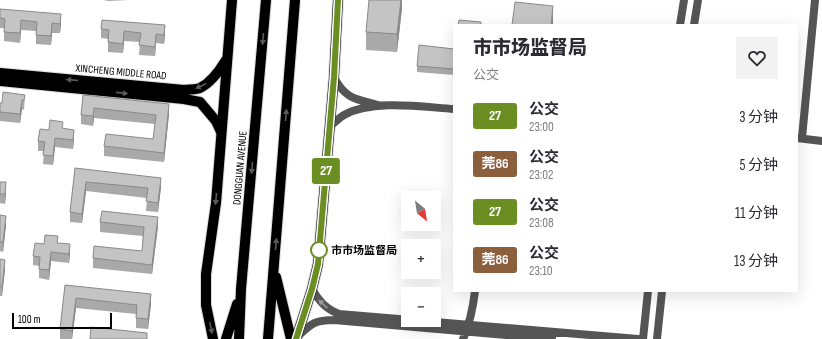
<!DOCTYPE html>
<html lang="zh">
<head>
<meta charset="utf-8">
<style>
	:root { --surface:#fff; --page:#f2f2f3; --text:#2b2b33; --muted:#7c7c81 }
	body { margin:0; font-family:"Sofia Sans Condensed","Noto Sans SC",sans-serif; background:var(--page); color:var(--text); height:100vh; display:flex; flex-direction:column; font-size:15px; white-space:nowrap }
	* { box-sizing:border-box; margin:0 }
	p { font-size:13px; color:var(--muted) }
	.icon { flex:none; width:22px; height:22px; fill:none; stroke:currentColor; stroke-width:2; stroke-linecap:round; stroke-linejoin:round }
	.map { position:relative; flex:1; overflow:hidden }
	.sheet { position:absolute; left:453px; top:24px; width:345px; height:268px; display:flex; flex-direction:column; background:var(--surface); border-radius:0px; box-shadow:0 4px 16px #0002 }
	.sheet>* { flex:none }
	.badge { padding:0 8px; border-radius:3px; font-size:14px; line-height:26px }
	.needle { width:26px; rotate:150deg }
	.fabs { position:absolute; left:401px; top:191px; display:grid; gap:8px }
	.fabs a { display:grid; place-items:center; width:40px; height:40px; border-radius:0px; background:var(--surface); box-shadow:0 4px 16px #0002; font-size:20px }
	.scale { position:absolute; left:12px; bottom:10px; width:100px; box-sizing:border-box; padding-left:4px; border:2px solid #000; border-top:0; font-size:11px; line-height:14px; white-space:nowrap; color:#000; -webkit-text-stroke:3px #fff; paint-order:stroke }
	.map>.badge { position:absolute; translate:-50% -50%; box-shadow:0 0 0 2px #fff }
	.round { display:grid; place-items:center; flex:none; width:42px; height:42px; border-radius:0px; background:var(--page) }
	.overview { display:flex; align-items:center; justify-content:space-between; height:68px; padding:0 20px }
	h1 { font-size:19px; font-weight:800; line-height:30px }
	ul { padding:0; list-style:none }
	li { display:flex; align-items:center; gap:12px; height:48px; padding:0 20px }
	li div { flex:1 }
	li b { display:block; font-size:15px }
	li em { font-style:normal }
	li .badge { min-width:44px; font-weight:700; text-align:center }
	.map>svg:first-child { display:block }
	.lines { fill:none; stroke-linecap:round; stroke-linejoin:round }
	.major-casing { stroke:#dbdbdb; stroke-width:12 }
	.minor { stroke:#555; stroke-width:8 }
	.major { stroke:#000; stroke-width:10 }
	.wall { fill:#a9a9a9 }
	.shaded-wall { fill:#898989 }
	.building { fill:#c4c4c4; stroke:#898989 }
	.oneway { fill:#595959 }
	.oneway2 { fill:#999 }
	.line-casing { stroke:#fff; stroke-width:9 }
	.line { stroke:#6b8e23; stroke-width:6 }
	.stop-dot { fill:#fff; stroke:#6b8e23; stroke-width:2 }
	.labels { text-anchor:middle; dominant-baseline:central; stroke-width:3.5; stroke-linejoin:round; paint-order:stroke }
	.street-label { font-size:11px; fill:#000; stroke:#fff }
	.stop-label { font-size:11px; font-weight:bold; fill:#000; stroke:#fff; text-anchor:start }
</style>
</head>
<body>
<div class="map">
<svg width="822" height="339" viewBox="0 0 822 339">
	<rect width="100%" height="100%" fill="#fff"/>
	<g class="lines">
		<defs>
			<path id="major" d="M0,73L184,90C189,89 196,90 200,88C212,82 220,70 226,60
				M0,81L184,99L200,102L216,121L221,132
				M276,277L291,339
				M213,339L206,305V274L216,203L232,0
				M226,339L237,304
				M239,339L241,289L266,0
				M268,339L295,0
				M296,339L312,289L318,264L334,77L338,0"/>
		</defs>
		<use href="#major" class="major-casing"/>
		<path class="minor" d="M680,25L684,0
			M694,25L698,0
			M334,77C345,99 356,99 378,105
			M330,126C334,123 339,118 344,115C373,99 422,107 454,109
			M797,138L822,141
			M802,138L815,0
			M312,289C319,301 326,309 339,314L638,339
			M297,337C311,324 314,320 334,320L552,339
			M463,339C470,323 473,308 475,291
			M643,339L648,291
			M657,339L662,291"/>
		<use href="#major" class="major"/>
	</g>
	<path class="wall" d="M103,0H128L109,1Z
		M402,0V8L397,52L366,50V32Z
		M0,9L61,24L60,33H52L51,45L36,44V31L21,30L20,43L4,41V28H0Z
		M101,29L165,35L164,44L156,43L155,56L139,55L140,42L124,41L123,53L108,52V39L101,38Z
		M454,49V75L417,72V66Z
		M25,95L24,110L22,109L20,123L0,121V103H2Z
		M83,95L169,114L164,162L104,156V146L153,139L155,124L94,118L93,126L81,124V115Z
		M63,128L74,139L73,149L55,147L53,165L43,164L44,151H38V141L49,130Z
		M75,168L161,187L158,212L146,211L147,198L86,191L82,223L70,222V212Z
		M0,182L6,192L5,204L0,203Z
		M0,215L6,225L3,252L0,251Z
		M100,222L158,226L152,274L93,268V258L142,251L143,236L100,232Z
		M58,243L70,254L69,263L51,261L49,280L39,278V266L33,265V256L44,244Z
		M0,259L5,269L2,296H0Z
		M65,285L151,304L148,329L136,328V314L76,308L72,339H60V329Z"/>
	<path class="shaded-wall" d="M401,0H402V8L397,52V34Z
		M553,6V25H551Z
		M61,14V24L60,33V24Z
		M21,20V30L20,43V33Z
		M52,23V33L51,45V36Z
		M165,25V35L164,44V35Z
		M124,31V41L123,53V44Z
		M156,34V43L155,56V47Z
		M22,100V109L20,123V114Z
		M169,104V114L164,162V153Z
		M94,108V118L93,126V116Z
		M74,130V139L73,149V140Z
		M55,138V147L53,165V156Z
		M161,178V187L158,212V203Z
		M6,182V192L5,204V194Z
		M86,182V191L82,223V214Z
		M6,216V225L3,252V242Z
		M158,217V226L152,274V265Z
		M70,244V254L69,263V254Z
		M51,252V261L49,280V270Z
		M5,260V269L2,296V287Z
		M151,294V304L148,329V319Z
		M76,298V308L72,339V331Z"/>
	<path class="building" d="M369,0H401L397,34L366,32Z
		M515,2L553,6L551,25H512Z
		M0,9L61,14L60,24L52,23L51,36L36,35L37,22L21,20L20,33L4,32L5,19L0,18Z
		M102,20L165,25L164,35L156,34L155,47L139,45L141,33L124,31L123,44L108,42L109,30L101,29Z
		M459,20L481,22V25H458Z
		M419,45L454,49V69L417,66Z
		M3,92L25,95L24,100H22L20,114L0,112V103H2Z
		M83,95L169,104L164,153L104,146L106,134L153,139L156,115L94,108L93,116L81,115Z
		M50,120L63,122L62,128L74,130L73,140L55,138L53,156L43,155L45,142L38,141L40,129L49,130Z
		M75,168L161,178L158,203L146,201L148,188L86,182L82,214L70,212Z
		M0,182H6L5,194H0Z
		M102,211L158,217L152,265L93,258L94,246L142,251L144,227L100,222Z
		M0,215L6,216L3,242H0Z
		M45,235L58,236L57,243L70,244L69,254L51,252L49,270L39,269L40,257L33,256L35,243L44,244Z
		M0,259L5,260L2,287L0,286Z
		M65,285L151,294L148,319L136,318L137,305L76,298L72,331L60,329Z
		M91,327L147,333V339H90Z"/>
	<defs><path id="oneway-solid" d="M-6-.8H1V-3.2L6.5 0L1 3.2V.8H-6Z"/></defs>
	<g class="oneway">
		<use href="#oneway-solid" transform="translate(263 39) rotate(95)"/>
		<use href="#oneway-solid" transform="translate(72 80) rotate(-175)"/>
		<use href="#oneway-solid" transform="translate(201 86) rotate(154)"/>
		<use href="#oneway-solid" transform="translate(122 93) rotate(6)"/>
		<use href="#oneway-solid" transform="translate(286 115) rotate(-85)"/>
		<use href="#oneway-solid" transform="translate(252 168) rotate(95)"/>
		<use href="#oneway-solid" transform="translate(216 199) rotate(95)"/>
		<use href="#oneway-solid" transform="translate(276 244) rotate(-85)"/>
		<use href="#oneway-solid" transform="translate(211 328) rotate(78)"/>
	</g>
	<use class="oneway2" href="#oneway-solid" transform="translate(323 304) rotate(-136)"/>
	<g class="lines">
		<defs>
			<path id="line" d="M296,339L312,289L318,264L334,77L338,0"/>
		</defs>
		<use href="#line" class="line-casing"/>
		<use href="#line" class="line"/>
	</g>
	<circle class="stop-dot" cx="319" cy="250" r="8"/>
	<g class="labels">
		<g class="street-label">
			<text transform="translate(121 72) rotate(5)">XINCHENG MIDDLE ROAD</text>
			<text transform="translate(240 168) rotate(-85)">DONGGUAN AVENUE</text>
		</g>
		<g class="stop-label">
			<text x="331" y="250">市市场监督局</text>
		</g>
	</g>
</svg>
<div class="fabs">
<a><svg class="needle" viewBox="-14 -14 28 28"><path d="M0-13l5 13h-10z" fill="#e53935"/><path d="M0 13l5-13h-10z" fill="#7c7c81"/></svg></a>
<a>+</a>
<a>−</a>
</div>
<div class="scale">100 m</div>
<b class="badge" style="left:326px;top:171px;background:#6b8e23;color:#fff">27</b>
<section class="sheet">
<div class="overview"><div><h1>市市场监督局</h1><p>公交</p></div><a class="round"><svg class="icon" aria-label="heart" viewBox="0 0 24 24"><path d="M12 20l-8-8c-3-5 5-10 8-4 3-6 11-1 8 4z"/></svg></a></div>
<ul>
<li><span class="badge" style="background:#6b8e23;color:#fff">27</span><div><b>公交</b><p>23:00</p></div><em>3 分钟</em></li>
<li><span class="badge" style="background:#8b5e3c;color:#fff">莞86</span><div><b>公交</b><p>23:02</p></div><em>5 分钟</em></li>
<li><span class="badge" style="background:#6b8e23;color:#fff">27</span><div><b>公交</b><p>23:08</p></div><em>11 分钟</em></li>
<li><span class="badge" style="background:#8b5e3c;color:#fff">莞86</span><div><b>公交</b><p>23:10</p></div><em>13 分钟</em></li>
</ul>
</section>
</div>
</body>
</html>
